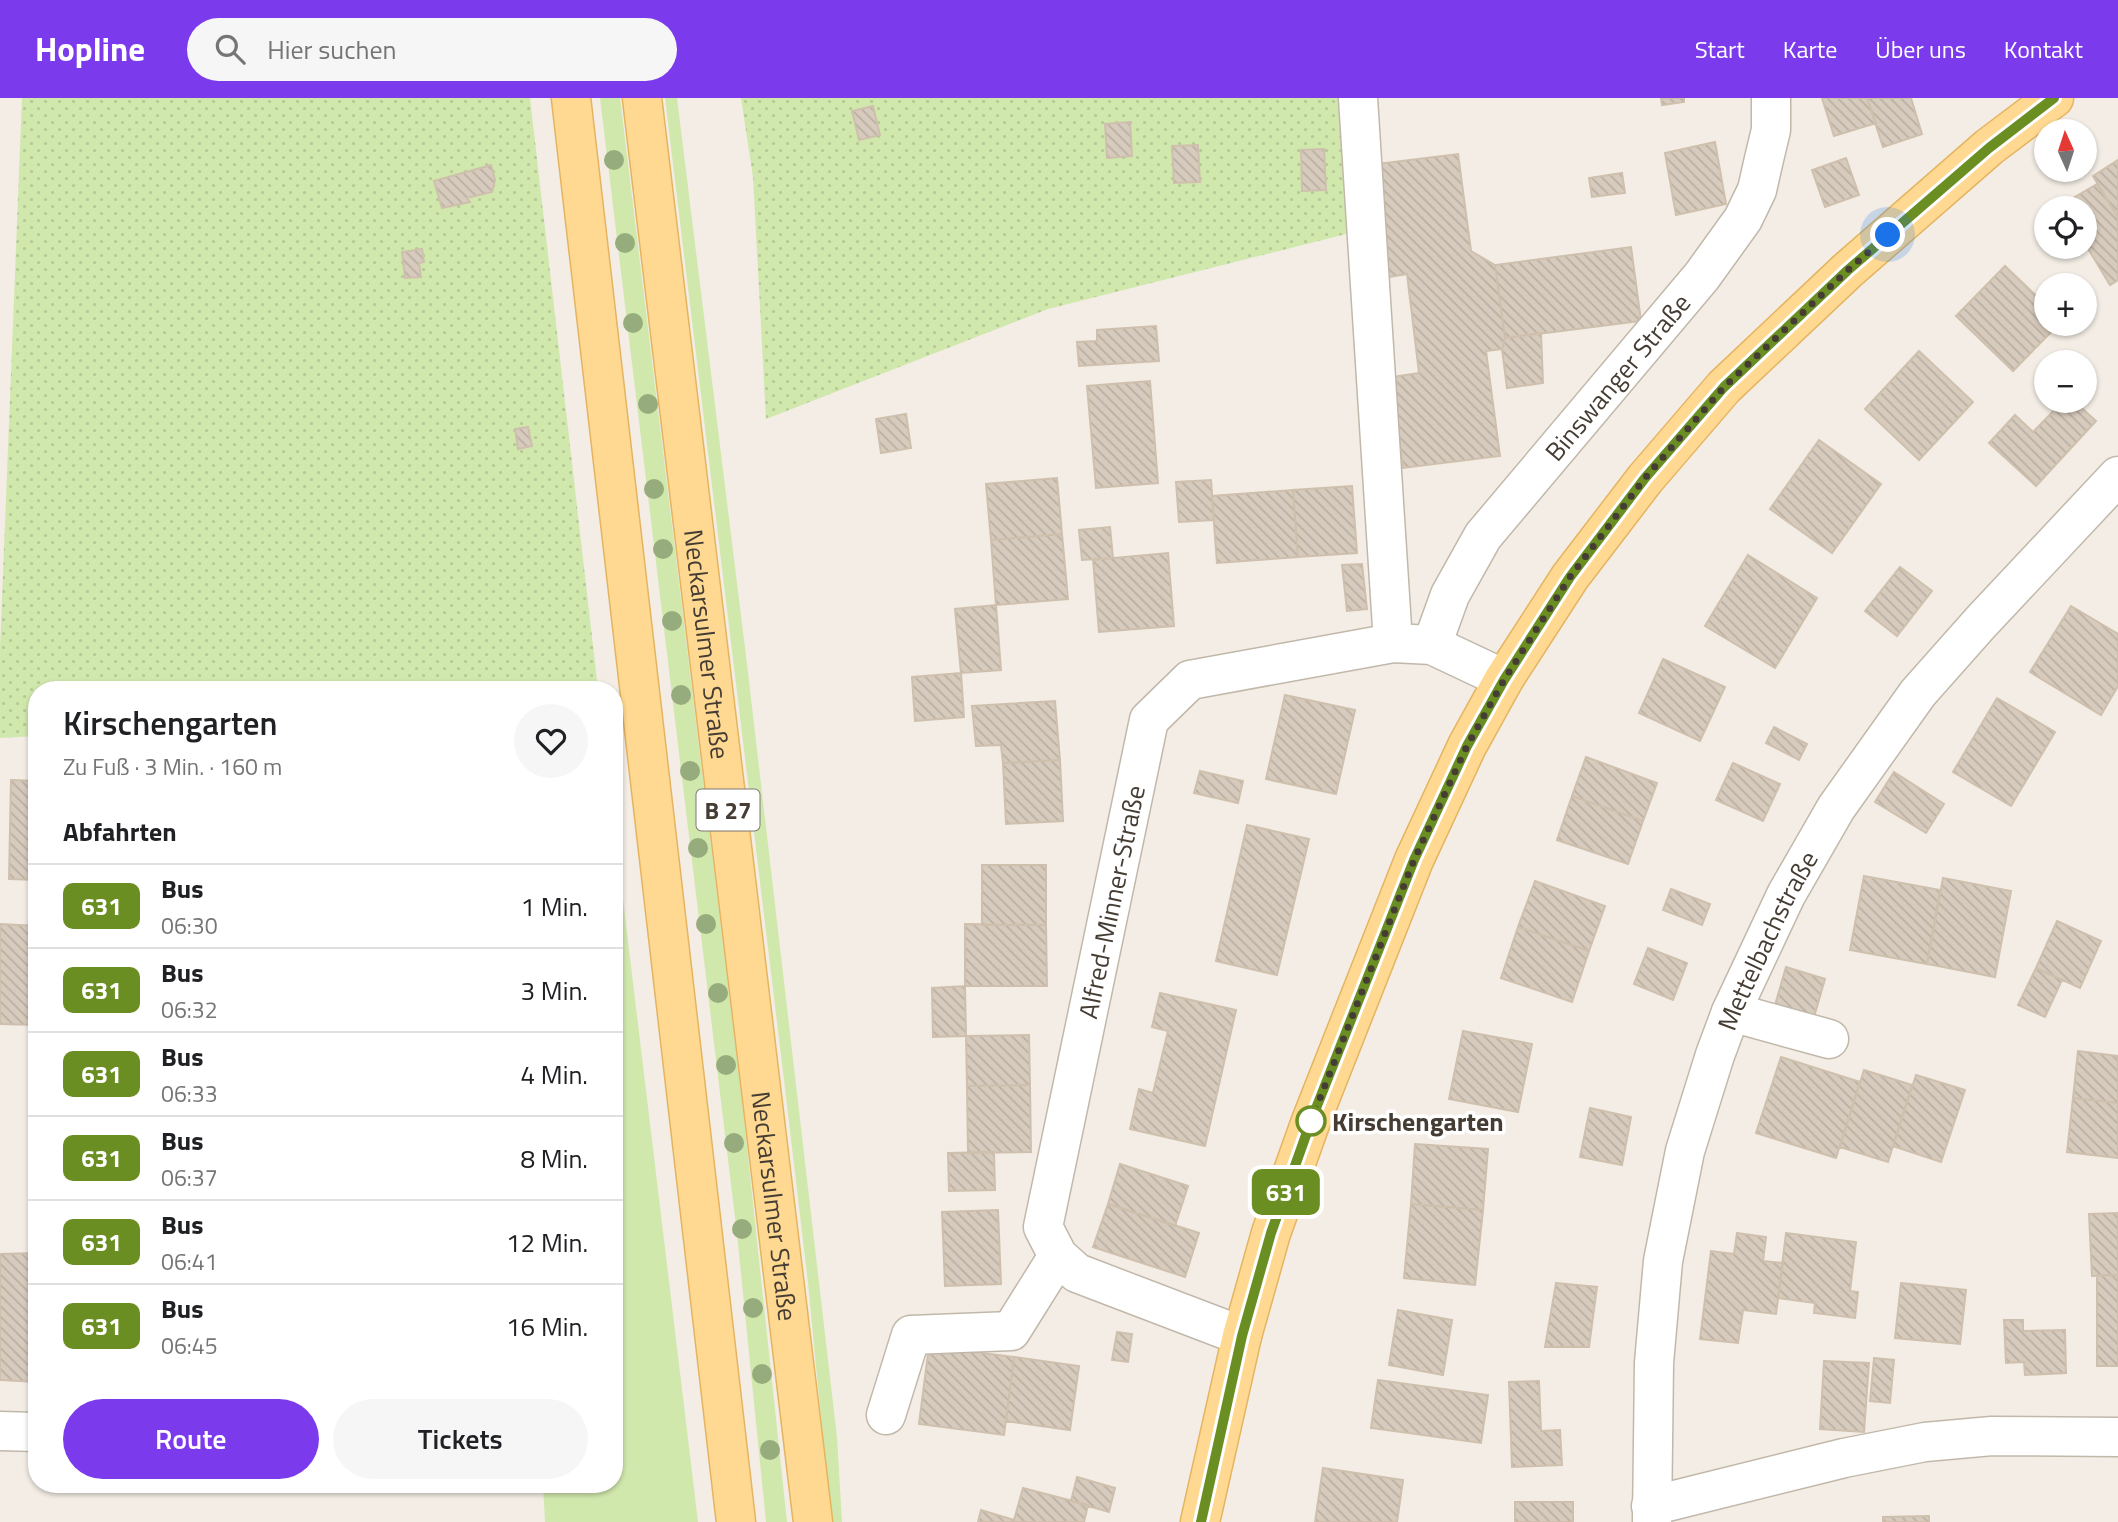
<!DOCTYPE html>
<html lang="de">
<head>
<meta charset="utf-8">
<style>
	:root { --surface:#fff; --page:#f6f6f6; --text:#202124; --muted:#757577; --line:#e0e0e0; --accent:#7c3aed }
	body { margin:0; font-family:"Titillium Web",sans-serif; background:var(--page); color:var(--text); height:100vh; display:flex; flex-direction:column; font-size:26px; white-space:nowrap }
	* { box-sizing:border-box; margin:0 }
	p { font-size:23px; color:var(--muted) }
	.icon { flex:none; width:38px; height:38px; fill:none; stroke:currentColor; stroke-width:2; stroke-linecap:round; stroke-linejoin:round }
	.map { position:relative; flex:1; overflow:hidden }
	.side { position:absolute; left:28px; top:583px; width:595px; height:812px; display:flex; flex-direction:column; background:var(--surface); border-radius:28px; box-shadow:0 2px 5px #0004 }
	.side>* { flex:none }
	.badge { padding:0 14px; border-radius:10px; font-size:24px; line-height:46px }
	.needle { width:46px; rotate:357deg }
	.controls { position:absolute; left:2034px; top:21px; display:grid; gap:14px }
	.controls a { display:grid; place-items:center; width:63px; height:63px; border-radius:50%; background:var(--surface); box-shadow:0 2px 5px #0004; font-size:35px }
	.you { position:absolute; width:35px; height:35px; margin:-18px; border:5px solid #fff; border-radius:50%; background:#1a73e8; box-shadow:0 0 0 10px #1a73e833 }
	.map>.badge { position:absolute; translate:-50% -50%; box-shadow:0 0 0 4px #fff }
	h2 { padding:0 35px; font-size:26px; line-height:63px }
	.round { display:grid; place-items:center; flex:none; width:74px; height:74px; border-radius:37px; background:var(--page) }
	.summary { display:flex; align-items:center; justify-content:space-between; height:119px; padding:0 35px }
	h1 { font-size:33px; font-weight:600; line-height:52px }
	.cta { display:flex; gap:14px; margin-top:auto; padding:14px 35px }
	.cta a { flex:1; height:80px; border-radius:42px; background:var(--accent); color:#fff; font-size:28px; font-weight:600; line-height:80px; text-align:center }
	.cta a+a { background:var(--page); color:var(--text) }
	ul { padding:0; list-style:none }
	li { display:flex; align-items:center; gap:21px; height:84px; padding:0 35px; border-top:2px solid var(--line) }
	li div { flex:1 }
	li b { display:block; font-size:26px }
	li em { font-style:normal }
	li .badge { min-width:77px; font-weight:700; text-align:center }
	header { display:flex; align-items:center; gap:42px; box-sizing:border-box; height:98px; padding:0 35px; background:var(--accent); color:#fff }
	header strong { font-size:33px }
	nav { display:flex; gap:38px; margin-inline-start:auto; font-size:24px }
	.search { width:490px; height:63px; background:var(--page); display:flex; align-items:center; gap:18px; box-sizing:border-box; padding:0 24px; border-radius:38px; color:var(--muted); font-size:26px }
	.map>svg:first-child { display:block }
	.green { fill:#d1e8ad }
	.garden { fill:url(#garden-dots) }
	.building { fill:url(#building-back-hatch); stroke:#cfc0ad; stroke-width:2 }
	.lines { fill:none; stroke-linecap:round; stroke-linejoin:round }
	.minor-casing { stroke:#c1b8aa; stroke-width:41 }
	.major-casing { stroke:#e4b461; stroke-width:41 }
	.minor { stroke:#fff; stroke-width:38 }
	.major { stroke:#ffd991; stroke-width:38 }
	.tree { fill:#97ac7c }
	.line-casing { stroke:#fff; stroke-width:16 }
	.line { stroke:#6b8e23; stroke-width:10 }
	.walk { stroke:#453d34; stroke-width:7; stroke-dasharray:0 12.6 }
	.stop-dot { fill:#fff; stroke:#6b8e23; stroke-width:3.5 }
	.labels { text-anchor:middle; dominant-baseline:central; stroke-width:7; stroke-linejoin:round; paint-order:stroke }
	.shield { fill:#fff; stroke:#7d7771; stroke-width:2 }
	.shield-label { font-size:24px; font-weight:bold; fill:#453d34 }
	.street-label { font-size:26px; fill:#453d34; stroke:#fff }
	.stop-label { font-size:26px; font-weight:bold; fill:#453d34; stroke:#fff; text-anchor:start }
</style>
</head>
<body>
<header>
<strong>Hopline</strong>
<div class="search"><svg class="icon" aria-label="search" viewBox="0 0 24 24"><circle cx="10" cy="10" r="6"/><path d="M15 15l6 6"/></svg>Hier suchen</div>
<nav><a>Start</a><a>Karte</a><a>Über uns</a><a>Kontakt</a></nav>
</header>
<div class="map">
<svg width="2118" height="1424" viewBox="0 0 2118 1424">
	<defs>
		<pattern id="garden-dots" width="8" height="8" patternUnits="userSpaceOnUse" patternTransform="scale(1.75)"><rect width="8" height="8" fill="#d1e8ad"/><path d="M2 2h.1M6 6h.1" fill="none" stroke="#b5c895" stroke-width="1.8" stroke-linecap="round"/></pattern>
		<pattern id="building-back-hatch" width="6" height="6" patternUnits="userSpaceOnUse" patternTransform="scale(1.75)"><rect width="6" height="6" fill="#d7cbbd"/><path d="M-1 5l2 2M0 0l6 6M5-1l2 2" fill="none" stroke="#baafa3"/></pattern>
	</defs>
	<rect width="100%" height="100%" fill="#f3ede5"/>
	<path class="green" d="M600,0H620L742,1002L787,1424H766L737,1136Z
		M665,0H677L747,566L837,1339L842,1424H831L808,1185L784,982Z
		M614,727L698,1424H545L543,1386H614Z"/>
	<path class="garden" d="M22,0H530L598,591L37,592V638L0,640V551Z
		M741,0H1352L1358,133L1048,211L766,321L753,79Z"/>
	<path class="building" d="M1661,0H1684V4L1662,7Z
		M1822,0H1867L1876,25L1834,38Z
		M1867,0H1911L1922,36L1883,49Z
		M873,8L880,37L859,42L852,13Z
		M1130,24L1132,58L1107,60L1105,26Z
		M1715,44L1726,106L1676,117L1665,55Z
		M1198,47L1200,84L1174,85L1172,48Z
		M1324,51L1326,92L1302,93L1301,52Z
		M1458,56L1471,153L1495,167L1505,240L1502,251L1486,253L1500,358L1403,370L1392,279L1419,275L1407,176L1383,180L1368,67Z
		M1846,60L1859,97L1825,109L1812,72Z
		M2118,62V119L2093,78Z
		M491,67L495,82L492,94L467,100L470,104L442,110L434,83Z
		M1622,75L1625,95L1592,99L1589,80Z
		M2097,86L2118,119V182L2110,187L2084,144V110H2063L2061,107Z
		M1631,149L1641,223L1505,240L1495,167Z
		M422,151L424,164L419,165L421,179L405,180L402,154Z
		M2005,168L2046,207V226H2059L2013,273L1956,218Z
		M1156,228L1159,263L1079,268L1077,244L1097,243V232Z
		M1541,235L1543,285L1507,290L1502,251L1505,240Z
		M1919,253L1973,304L1919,362L1865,311Z
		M1150,283L1158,385L1096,390L1087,288Z
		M2063,303H2074L2096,323L2036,388L1989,345L2015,317L2033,334Z
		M906,316L911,350L881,355L876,321Z
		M528,329L532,348L518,351L515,331Z
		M1819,342L1881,386L1832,455L1770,411Z
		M1057,380L1062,436L991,442L986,386Z
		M1211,382L1214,422L1179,424L1176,384Z
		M1352,388L1357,455L1298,459L1293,392Z
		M1293,392L1298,459L1217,465L1212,398Z
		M1110,429L1113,460L1082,462L1079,432Z
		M1062,436L1068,501L996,507L991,442Z
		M1168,455L1174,528L1099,534L1093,462Z
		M1748,457L1817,500L1775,570L1705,528Z
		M1362,466L1367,511L1347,513L1342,467Z
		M1900,469L1932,493L1897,538L1865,513Z
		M996,507L1001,572L961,575L955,511Z
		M2071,508L2118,536V588L2101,617L2030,574Z
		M1663,561L1725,589L1700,643L1639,615Z
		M961,575L964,619L915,623L912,579Z
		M1285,597L1355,612L1336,696L1266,681Z
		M1997,600L2055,634L2011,708L1953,674Z
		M1055,603L1060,662L1003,665L1001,647L976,648L972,608Z
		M1774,629L1807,646L1799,662L1766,645Z
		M1586,659L1657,685L1643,723L1572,698Z
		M1060,662L1063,723L1006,726L1003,665Z
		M1733,665L1780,686L1763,723L1716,702Z
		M1200,673L1243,683L1238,705L1194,695Z
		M1894,674L1944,706L1926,735L1875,704Z
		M11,682L37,683V782L9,781Z
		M1572,698L1643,723L1628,766L1557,742Z
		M1247,727L1309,741L1277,877L1216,863Z
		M982,767H1046V827H982Z
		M1864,778L1940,792L1927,866L1850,852Z
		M1943,780L2011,793L1995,879L1927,866Z
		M1535,783L1605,808L1589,853L1518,829Z
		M1671,791L1710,806L1702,827L1663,812Z
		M2057,823L2101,843L2080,890L2036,870Z
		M0,826L37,828V927L0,926Z
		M965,826L1046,827L1047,888H965Z
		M1518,829L1589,853L1572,904L1501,880Z
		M1648,850L1687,865L1673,902L1634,886Z
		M1786,869L1825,881L1814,919L1775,907Z
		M2036,870L2062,882L2045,919L2018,907Z
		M965,888L966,938L933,939L932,890Z
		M1160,895L1236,912L1205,1048L1130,1031L1139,991L1153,995L1168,933L1152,929Z
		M1463,933L1532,946L1518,1014L1449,1001Z
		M1029,937L1030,987L967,988L966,938Z
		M2078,953L2118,958V1005L2073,1000Z
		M1781,959L1860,984L1836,1060L1756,1035Z
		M1864,972L1912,987L1888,1064L1840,1049Z
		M1916,977L1965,992L1941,1064L1893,1048Z
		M1030,987L1031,1054L968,1055L967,988Z
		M2073,1000L2118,1005V1060L2067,1054Z
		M1590,1010L1631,1019L1622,1067L1580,1059Z
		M1415,1046L1488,1051L1483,1112L1411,1106Z
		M994,1054L995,1092L949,1093L948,1055Z
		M1120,1066L1188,1088L1175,1128L1108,1106Z
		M1108,1106L1199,1135L1185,1179L1093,1149Z
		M1411,1106L1483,1112L1475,1187L1404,1180Z
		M998,1112L1001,1186L945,1188L942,1114Z
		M2118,1115V1177L2092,1178L2089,1116Z
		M1737,1135L1766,1139L1763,1163L1783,1165L1776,1216L1743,1212L1738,1245L1700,1241L1711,1153L1734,1156Z
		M1786,1135L1856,1144L1850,1193L1858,1194L1855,1220L1814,1215L1815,1205L1778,1200Z
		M37,1155V1284L0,1282V1156Z
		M2097,1177H2118V1268H2097Z
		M1556,1185L1597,1189L1589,1249H1545Z
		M1901,1185L1966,1192L1960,1246L1895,1240Z
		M1398,1212L1452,1222L1443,1277L1389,1267Z
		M2004,1222H2023V1233L2065,1232L2066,1275L2025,1277L2024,1264L2006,1265Z
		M1117,1234L1132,1236L1128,1264L1112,1262Z
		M929,1248L1014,1259L1004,1337L919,1326Z
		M1014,1259L1079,1268L1070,1332L1006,1323Z
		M1874,1260L1894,1262L1890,1305L1870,1303Z
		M1824,1263L1869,1265L1864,1334L1820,1331Z
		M1378,1282L1488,1297L1481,1345L1371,1330Z
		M1539,1283L1541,1333L1560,1332L1562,1367L1512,1369L1509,1284Z
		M1323,1370L1403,1382L1397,1424H1315Z
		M1077,1379L1115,1390L1109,1414L1071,1403Z
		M1023,1390L1088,1407L1084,1424H978L981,1412L1014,1422Z
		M1515,1404H1573V1424H1515Z
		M1929,1418V1424H1883V1419Z"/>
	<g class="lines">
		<defs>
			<g id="minor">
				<path d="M1358,0L1393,545"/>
				<path id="s1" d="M1432,547L1450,497L1483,438L1702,178L1743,121L1757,92L1764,61L1771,32V0"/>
				<path d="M1731,914L1829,941"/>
				<path id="s2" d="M1242,1238L1077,1175L1058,1158L1043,1129L1149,622L1190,582L1393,545L1432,547L1504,581"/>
				<path d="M886,1317L911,1237L1011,1233L1058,1158"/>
				<path d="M0,1333L37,1334"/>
				<path d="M1651,1408L1844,1360L1925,1344L1992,1338L2118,1339"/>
				<path id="s3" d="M1652,1424L1654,1265L1663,1163L1685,1053L1715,957L1731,914L1786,797L1836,710L1918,595L1981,524L2118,378"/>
			</g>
			<g id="major">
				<path d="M571,0L736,1424"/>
				<path id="s4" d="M642,0L813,1424"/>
				<path d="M1200,1424L1242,1238L1271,1135L1311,1023L1414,762L1467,648L1504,581L1570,479L1645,381L1724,289L1848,172L1989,49L2054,0"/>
			</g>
		</defs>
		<use href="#minor" class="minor-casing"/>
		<use href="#major" class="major-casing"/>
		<use href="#minor" class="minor"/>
		<use href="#major" class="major"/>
	</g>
	<g class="tree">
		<circle cx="614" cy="62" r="10"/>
		<circle cx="625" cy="145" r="10"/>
		<circle cx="633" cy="225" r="10"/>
		<circle cx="648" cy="306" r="10"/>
		<circle cx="654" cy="391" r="10"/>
		<circle cx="663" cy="451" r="10"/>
		<circle cx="672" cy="523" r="10"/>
		<circle cx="681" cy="597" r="10"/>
		<circle cx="690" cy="673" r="10"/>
		<circle cx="698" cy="750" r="10"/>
		<circle cx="706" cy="826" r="10"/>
		<circle cx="718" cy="895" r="10"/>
		<circle cx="726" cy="967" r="10"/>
		<circle cx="734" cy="1045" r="10"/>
		<circle cx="742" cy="1131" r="10"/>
		<circle cx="753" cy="1210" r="10"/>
		<circle cx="762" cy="1276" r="10"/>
		<circle cx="770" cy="1352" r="10"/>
	</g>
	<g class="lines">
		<defs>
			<path id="line" d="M1201,1424L1242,1238L1271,1135L1311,1023L1414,762L1467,648L1504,582L1570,479L1645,380L1724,289L1848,172L1989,50L2054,0"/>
		</defs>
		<use href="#line" class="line-casing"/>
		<use href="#line" class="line"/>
		<path class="walk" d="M1311,1023L1414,762L1467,648L1504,582L1570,479L1645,380L1724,289L1848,172L1888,137"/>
	</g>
	<circle class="stop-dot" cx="1311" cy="1023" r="14"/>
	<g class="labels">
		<rect class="shield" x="696.5" y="691.5" width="63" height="41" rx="5"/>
		<g class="shield-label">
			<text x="728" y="712">B 27</text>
		</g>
		<g class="street-label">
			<text stroke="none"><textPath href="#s1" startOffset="329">Binswanger Straße</textPath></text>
			<text stroke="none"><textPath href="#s4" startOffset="550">Neckarsulmer Straße</textPath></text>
			<text stroke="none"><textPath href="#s2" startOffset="567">Alfred-Minner-Straße</textPath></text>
			<text stroke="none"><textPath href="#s3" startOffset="600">Mettelbachstraße</textPath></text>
			<text stroke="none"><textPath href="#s4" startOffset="1116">Neckarsulmer Straße</textPath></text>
		</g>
		<g class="stop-label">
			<text x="1332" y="1023">Kirschengarten</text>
		</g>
	</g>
</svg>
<div class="controls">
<a><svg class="needle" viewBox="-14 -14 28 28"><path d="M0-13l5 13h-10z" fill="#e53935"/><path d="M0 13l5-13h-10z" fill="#757577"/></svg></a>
<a><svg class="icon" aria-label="locate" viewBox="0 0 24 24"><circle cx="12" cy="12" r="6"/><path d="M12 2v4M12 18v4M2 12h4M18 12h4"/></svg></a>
<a>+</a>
<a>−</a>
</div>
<div class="you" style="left:1888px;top:137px"></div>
<b class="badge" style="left:1286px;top:1094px;background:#6b8e23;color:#fff">631</b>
<section class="side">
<div class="summary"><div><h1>Kirschengarten</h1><p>Zu Fuß · 3 Min. · 160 m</p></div><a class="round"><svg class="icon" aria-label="heart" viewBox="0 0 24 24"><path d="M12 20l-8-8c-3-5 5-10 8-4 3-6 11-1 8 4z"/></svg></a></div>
<h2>Abfahrten</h2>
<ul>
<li><span class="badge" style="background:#6b8e23;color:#fff">631</span><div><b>Bus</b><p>06:30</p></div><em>1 Min.</em></li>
<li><span class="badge" style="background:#6b8e23;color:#fff">631</span><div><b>Bus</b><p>06:32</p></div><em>3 Min.</em></li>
<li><span class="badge" style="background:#6b8e23;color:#fff">631</span><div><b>Bus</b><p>06:33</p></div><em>4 Min.</em></li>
<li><span class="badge" style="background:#6b8e23;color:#fff">631</span><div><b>Bus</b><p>06:37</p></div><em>8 Min.</em></li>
<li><span class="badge" style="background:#6b8e23;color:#fff">631</span><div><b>Bus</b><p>06:41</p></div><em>12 Min.</em></li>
<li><span class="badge" style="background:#6b8e23;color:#fff">631</span><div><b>Bus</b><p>06:45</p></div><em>16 Min.</em></li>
</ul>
<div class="cta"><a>Route</a><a>Tickets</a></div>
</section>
</div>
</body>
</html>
